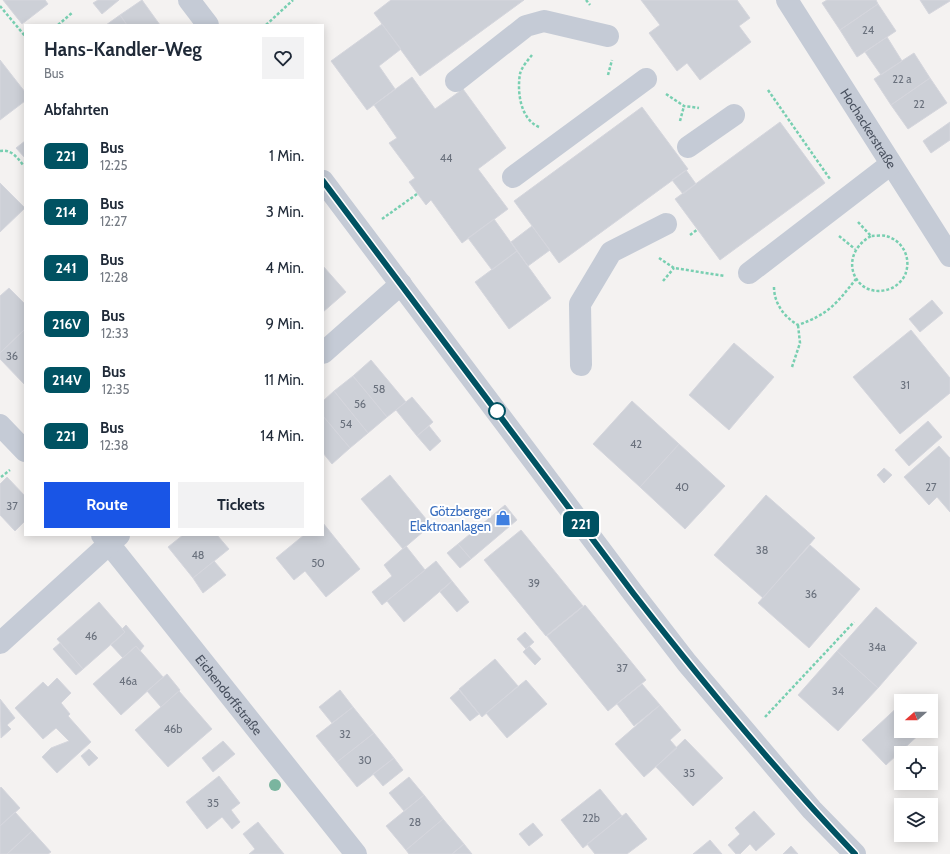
<!DOCTYPE html>
<html lang="de">
<head>
<meta charset="utf-8">
<style>
	:root { --surface:#fff; --page:#f2f2f3; --text:#1f2937; --muted:#747a83; --accent:#1955e6 }
	body { margin:0; font-family:Cabin,sans-serif; background:var(--page); color:var(--text); height:100vh; display:flex; flex-direction:column; font-size:15px; white-space:nowrap }
	* { box-sizing:border-box; margin:0 }
	p { font-size:13px; color:var(--muted) }
	.icon { flex:none; width:22px; height:22px; fill:none; stroke:currentColor; stroke-width:2; stroke-linecap:round; stroke-linejoin:round }
	.map { position:relative; flex:1; overflow:hidden }
	.sheet { position:absolute; left:24px; top:24px; width:300px; height:512px; display:flex; flex-direction:column; background:var(--surface); border-radius:0px; box-shadow:0 2px 10px #0003 }
	.sheet>* { flex:none }
	.badge { padding:0 8px; border-radius:6px; font-size:14px; line-height:26px }
	.needle { width:26px; rotate:249deg }
	.controls { position:absolute; left:894px; top:694px; display:grid; gap:8px }
	.controls a { display:grid; place-items:center; width:44px; height:44px; border-radius:0px; background:var(--surface); box-shadow:0 2px 10px #0003; font-size:20px }
	.map>.badge { position:absolute; translate:-50% -50%; box-shadow:0 0 0 2px #fff }
	h2 { padding:0 20px; font-size:15px; line-height:36px }
	.round { display:grid; place-items:center; flex:none; width:42px; height:42px; border-radius:0px; background:var(--page) }
	.head { display:flex; align-items:center; justify-content:space-between; height:68px; padding:0 20px }
	h1 { font-size:19px; font-weight:800; line-height:30px }
	.cta { display:flex; gap:8px; margin-top:auto; padding:8px 20px }
	.cta a { flex:1; height:46px; border-radius:0px; background:var(--accent); color:#fff; font-size:16px; font-weight:800; line-height:46px; text-align:center }
	.cta a+a { background:var(--page); color:var(--text) }
	ul { padding:0; list-style:none }
	li { display:flex; align-items:center; gap:12px; height:56px; padding:0 20px }
	li div { flex:1 }
	li b { display:block; font-size:15px }
	li em { font-style:normal }
	li .badge { min-width:44px; font-weight:700; text-align:center }
	.map>svg:first-child { display:block }
	.building { fill:#cdd0d7; stroke:#d5d6dd }
	.lines { fill:none; stroke-linecap:round; stroke-linejoin:round }
	.path { stroke:#78cfb1; stroke-width:2.5; stroke-dasharray:3 2; stroke-linecap:butt }
	.minor { stroke:#c5cbd6; stroke-width:22 }
	.tree { fill:#7ab59f }
	.line-casing { stroke:#fff; stroke-width:9 }
	.line { stroke:#005262; stroke-width:6 }
	.stop-dot { fill:#fff; stroke:#005262; stroke-width:2 }
	.labels { text-anchor:middle; dominant-baseline:central; stroke-width:4; stroke-linejoin:round; paint-order:stroke }
	.number-label { font-size:11px; fill:#6a717d }
	.street-label { font-size:13px; fill:#49515f; stroke:#fff }
	.shop-label { font-size:13px; fill:#366cbe; stroke:#fff; text-anchor:end }
</style>
</head>
<body>
<div class="map">
<svg width="950" height="854" viewBox="0 0 950 854">
	<rect width="100%" height="100%" fill="#f4f2f1"/>
	<path class="building" d="M3,0H45L48,4L22,24Z
		M98,0H119L102,14L93,3Z
		M142,0L160,25H127L120,15Z
		M391,0H524L420,76L374,13Z
		M641,0H737L750,18L739,26L751,42L700,80L687,63L677,71L649,33L660,25Z
		M827,0H876L878,4L840,30L822,3Z
		M920,0H950V1L929,14Z
		M878,4L896,31L857,57L840,30Z
		M120,15L127,25H106Z
		M382,24L401,49L379,66L395,89L367,110L331,61Z
		M887,37L902,61L881,75L865,52Z
		M914,53L930,78L891,105L874,79Z
		M0,60L25,92V101L0,120Z
		M412,77L435,109L463,89L506,148L478,169L508,209L462,243L431,200L426,205L409,182L415,178L389,143L397,138L374,105Z
		M930,78L947,103L908,129L891,105Z
		M642,107L688,169L559,263L514,201Z
		M780,122L825,183L720,260L675,199Z
		M950,122V140L931,153L923,141Z
		M25,141V158L16,148Z
		M686,170L696,184L683,194L672,180Z
		M0,183L25,208L0,232Z
		M494,219L517,251L492,270L468,238Z
		M532,226L550,250L528,266L511,242Z
		M517,251L551,298L509,329L475,282Z
		M323,266L346,292L323,312Z
		M9,288L25,304V329L0,353V296Z
		M932,300L943,313L920,332L909,319Z
		M25,329V385L0,359V353Z
		M911,330L950,378V393L900,434L853,377Z
		M734,343L774,377L729,430L689,395Z
		M371,360L406,402L387,417L353,376Z
		M353,376L387,417L368,433L334,391Z
		M334,391L368,433L350,448L323,416V401Z
		M412,397L433,422L417,436L396,410Z
		M632,401L679,444L640,487L593,444Z
		M323,416L350,448L332,464L323,453Z
		M928,421L942,437L909,466L895,450Z
		M429,426L441,441L430,451L417,436Z
		M679,444L725,486L685,529L640,487Z
		M939,446L950,458V512L937,497L929,505L904,477Z
		M884,468L892,475L884,483L877,475Z
		M390,475L431,525L403,549L361,499Z
		M7,477L25,496V521L15,531L0,515V484Z
		M766,495L815,538L763,598L714,555Z
		M505,505L517,520L471,559L458,544Z
		M323,523L360,569L326,597L305,571L294,580L276,558L304,535H323Z
		M521,530L583,606L546,636L484,560Z
		M183,535H217L229,549L193,578L168,547Z
		M458,544L471,559L460,568L447,553Z
		M810,545L860,589L809,648L758,603Z
		M406,546L425,570L382,605L372,592L392,576L384,565Z
		M214,561L226,575L203,593L193,578Z
		M436,561L452,581L404,622L387,601Z
		M452,581L469,602L457,612L440,592Z
		M99,602L125,632L83,669L57,639Z
		M585,605L646,680L608,711L547,636Z
		M876,607L917,643L878,688L837,651Z
		M126,625L144,646L140,651L136,646L123,658L111,645L125,632L122,629Z
		M525,632L534,642L526,649L517,639Z
		M60,643L83,669L76,675L53,649Z
		M136,646L163,677L121,715L93,684Z
		M529,646L541,659L535,665L523,652Z
		M837,651L878,688L838,731L798,695Z
		M495,659L518,686L482,717L459,689Z
		M167,674L180,690L161,707L147,691Z
		M57,678L71,693L61,703L70,714L68,716L91,742L57,773L42,757L51,748L69,741L56,728L43,739L15,708L43,682L48,687Z
		M526,680L547,704L507,738L486,713Z
		M642,684L660,705L634,726L617,704Z
		M340,690L353,707L332,723L319,707Z
		M459,690L479,714L470,721L450,698Z
		M179,691L212,729L168,767L135,730Z
		M0,699L15,718L7,725L11,729L1,738Z
		M901,704V731H923L886,765L862,740Z
		M660,705L681,730L670,740L677,748L644,777L615,744Z
		M353,707L374,733L337,762L316,736Z
		M374,733L394,758L357,787L337,762Z
		M685,739L723,778L693,806L656,767Z
		M223,741L235,754L213,772L202,758Z
		M89,749L98,758L89,766L81,756Z
		M394,758L403,770L383,786L373,774Z
		M219,776L240,803L231,810L240,822L232,829L222,817L207,829L186,802Z
		M409,777L424,795L404,811L389,793Z
		M1,787L20,808L0,826V788Z
		M600,789L622,816L583,848L561,820Z
		M424,795L443,819L406,850L386,826Z
		M754,811L775,834L756,851L750,844L740,854H736L728,845L740,834L735,828Z
		M15,812L32,831L7,854H0V826Z
		M626,813L647,839L627,854H595L587,844Z
		M443,819L464,844L452,854H409L406,850Z
		M258,822L284,854H249L255,849L243,834Z
		M533,823L543,835L529,846L519,834Z
		M32,831L51,852L48,854H7Z
		M710,840L722,854H693Z
		M464,844L472,854H452Z
		M791,846L798,854H783Z"/>
	<g class="lines">
		<path class="path" d="M586,0L590,5
			M0,6L25,36
			M58,25L73,12
			M266,25L293,0
			M532,55C528,60 521,68 520,74C517,91 520,119 539,127
			M608,75L612,60
			M768,90L830,179
			M666,94L684,106L699,108
			M680,121L684,106
			M0,151C11,149 17,157 23,165
			M382,219L417,194
			M858,222L871,236C875,236 882,235 886,236C902,240 911,257 906,272C905,278 898,285 892,288C857,303 834,257 871,236
			M690,235L698,229
			M839,236L855,249
			M659,258L674,268L725,276
			M663,281L674,268
			M774,287C774,303 784,317 798,325C829,314 836,304 856,279
			M792,367L800,343L798,325
			M1,477L10,470
			M765,717L854,622"/>
		<g class="minor">
			<path d="M189,0L208,25"/>
			<path id="s1" d="M787,0L950,256"/>
			<path d="M456,81L526,26L544,21L608,36"/>
			<path d="M688,147L734,115"/>
			<path d="M513,177L646,79"/>
			<path d="M323,181L633,593L687,663L812,810L855,854"/>
			<path d="M749,273L891,164"/>
			<path d="M323,353L401,284"/>
			<path d="M581,365L580,304L611,252L666,224"/>
			<path d="M0,425L25,451"/>
			<path id="s2" d="M102,535L356,854"/>
			<path d="M0,643L119,535"/>
		</g>
	</g>
	<circle class="tree" cx="275" cy="785" r="6"/>
	<g class="lines">
		<defs>
			<path id="line" d="M323,181L633,593C703,683 776,771 855,854"/>
		</defs>
		<use href="#line" class="line-casing"/>
		<use href="#line" class="line"/>
	</g>
	<defs>
		<symbol id="shop-bare" viewBox="-9 -9 18 18"><path d="M-5-2.5h2.3a2.7 3.5 0 0 1 5.4 0H5L5.5 6h-11ZM-1.5-2.5h3a1.5 2.3 0 0 0-3 0Z" fill="#3f7fe0" stroke="#fff" stroke-width="2.5" paint-order="stroke"/></symbol>
	</defs>
	<g fill-rule="evenodd">
		<use href="#shop-bare" x="492" y="507" width="22" height="22"/>
	</g>
	<circle class="stop-dot" cx="497" cy="411" r="8"/>
	<g class="labels">
		<g class="number-label">
			<text x="868" y="30">24</text>
			<text x="902" y="79">22 a</text>
			<text x="919" y="104">22</text>
			<text x="446" y="158">44</text>
			<text x="12" y="356">36</text>
			<text x="905" y="385">31</text>
			<text x="379" y="389">58</text>
			<text x="360" y="404">56</text>
			<text x="346" y="424">54</text>
			<text x="636" y="444">42</text>
			<text x="682" y="487">40</text>
			<text x="931" y="487">27</text>
			<text x="12" y="506">37</text>
			<text x="762" y="550">38</text>
			<text x="198" y="555">48</text>
			<text x="318" y="563">50</text>
			<text x="534" y="583">39</text>
			<text x="811" y="594">36</text>
			<text x="91" y="636">46</text>
			<text x="877" y="647">34a</text>
			<text x="622" y="668">37</text>
			<text x="128" y="681">46a</text>
			<text x="838" y="691">34</text>
			<text x="173" y="729">46b</text>
			<text x="345" y="734">32</text>
			<text x="365" y="760">30</text>
			<text x="689" y="773">35</text>
			<text x="213" y="803">35</text>
			<text x="591" y="818">22b</text>
			<text x="415" y="822">28</text>
		</g>
		<g class="street-label">
			<text stroke="none"><textPath href="#s1" startOffset="152">Hochackerstraße</textPath></text>
			<text stroke="none"><textPath href="#s2" startOffset="204">Eichendorffstraße</textPath></text>
		</g>
		<g class="shop-label">
			<text x="491" y="511">Götzberger<tspan x="491" dy="15">Elektroanlagen</tspan></text>
		</g>
	</g>
</svg>
<div class="controls">
<a><svg class="needle" viewBox="-14 -14 28 28"><path d="M0-13l5 13h-10z" fill="#e53935"/><path d="M0 13l5-13h-10z" fill="#747a83"/></svg></a>
<a><svg class="icon" aria-label="locate" viewBox="0 0 24 24"><circle cx="12" cy="12" r="6"/><path d="M12 2v4M12 18v4M2 12h4M18 12h4"/></svg></a>
<a><svg class="icon" aria-label="layers" viewBox="0 0 24 24"><path d="M12 4l9 5-9 5-9-5zM3 14l9 5 9-5"/></svg></a>
</div>
<b class="badge" style="left:581px;top:524px;background:#005262;color:#fff">221</b>
<section class="sheet">
<div class="head"><div><h1>Hans-Kandler-Weg</h1><p>Bus</p></div><a class="round"><svg class="icon" aria-label="heart" viewBox="0 0 24 24"><path d="M12 20l-8-8c-3-5 5-10 8-4 3-6 11-1 8 4z"/></svg></a></div>
<h2>Abfahrten</h2>
<ul>
<li><span class="badge" style="background:#005262;color:#fff">221</span><div><b>Bus</b><p>12:25</p></div><em>1 Min.</em></li>
<li><span class="badge" style="background:#005262;color:#fff">214</span><div><b>Bus</b><p>12:27</p></div><em>3 Min.</em></li>
<li><span class="badge" style="background:#005262;color:#fff">241</span><div><b>Bus</b><p>12:28</p></div><em>4 Min.</em></li>
<li><span class="badge" style="background:#005262;color:#fff">216V</span><div><b>Bus</b><p>12:33</p></div><em>9 Min.</em></li>
<li><span class="badge" style="background:#005262;color:#fff">214V</span><div><b>Bus</b><p>12:35</p></div><em>11 Min.</em></li>
<li><span class="badge" style="background:#005262;color:#fff">221</span><div><b>Bus</b><p>12:38</p></div><em>14 Min.</em></li>
</ul>
<div class="cta"><a>Route</a><a>Tickets</a></div>
</section>
</div>
</body>
</html>
